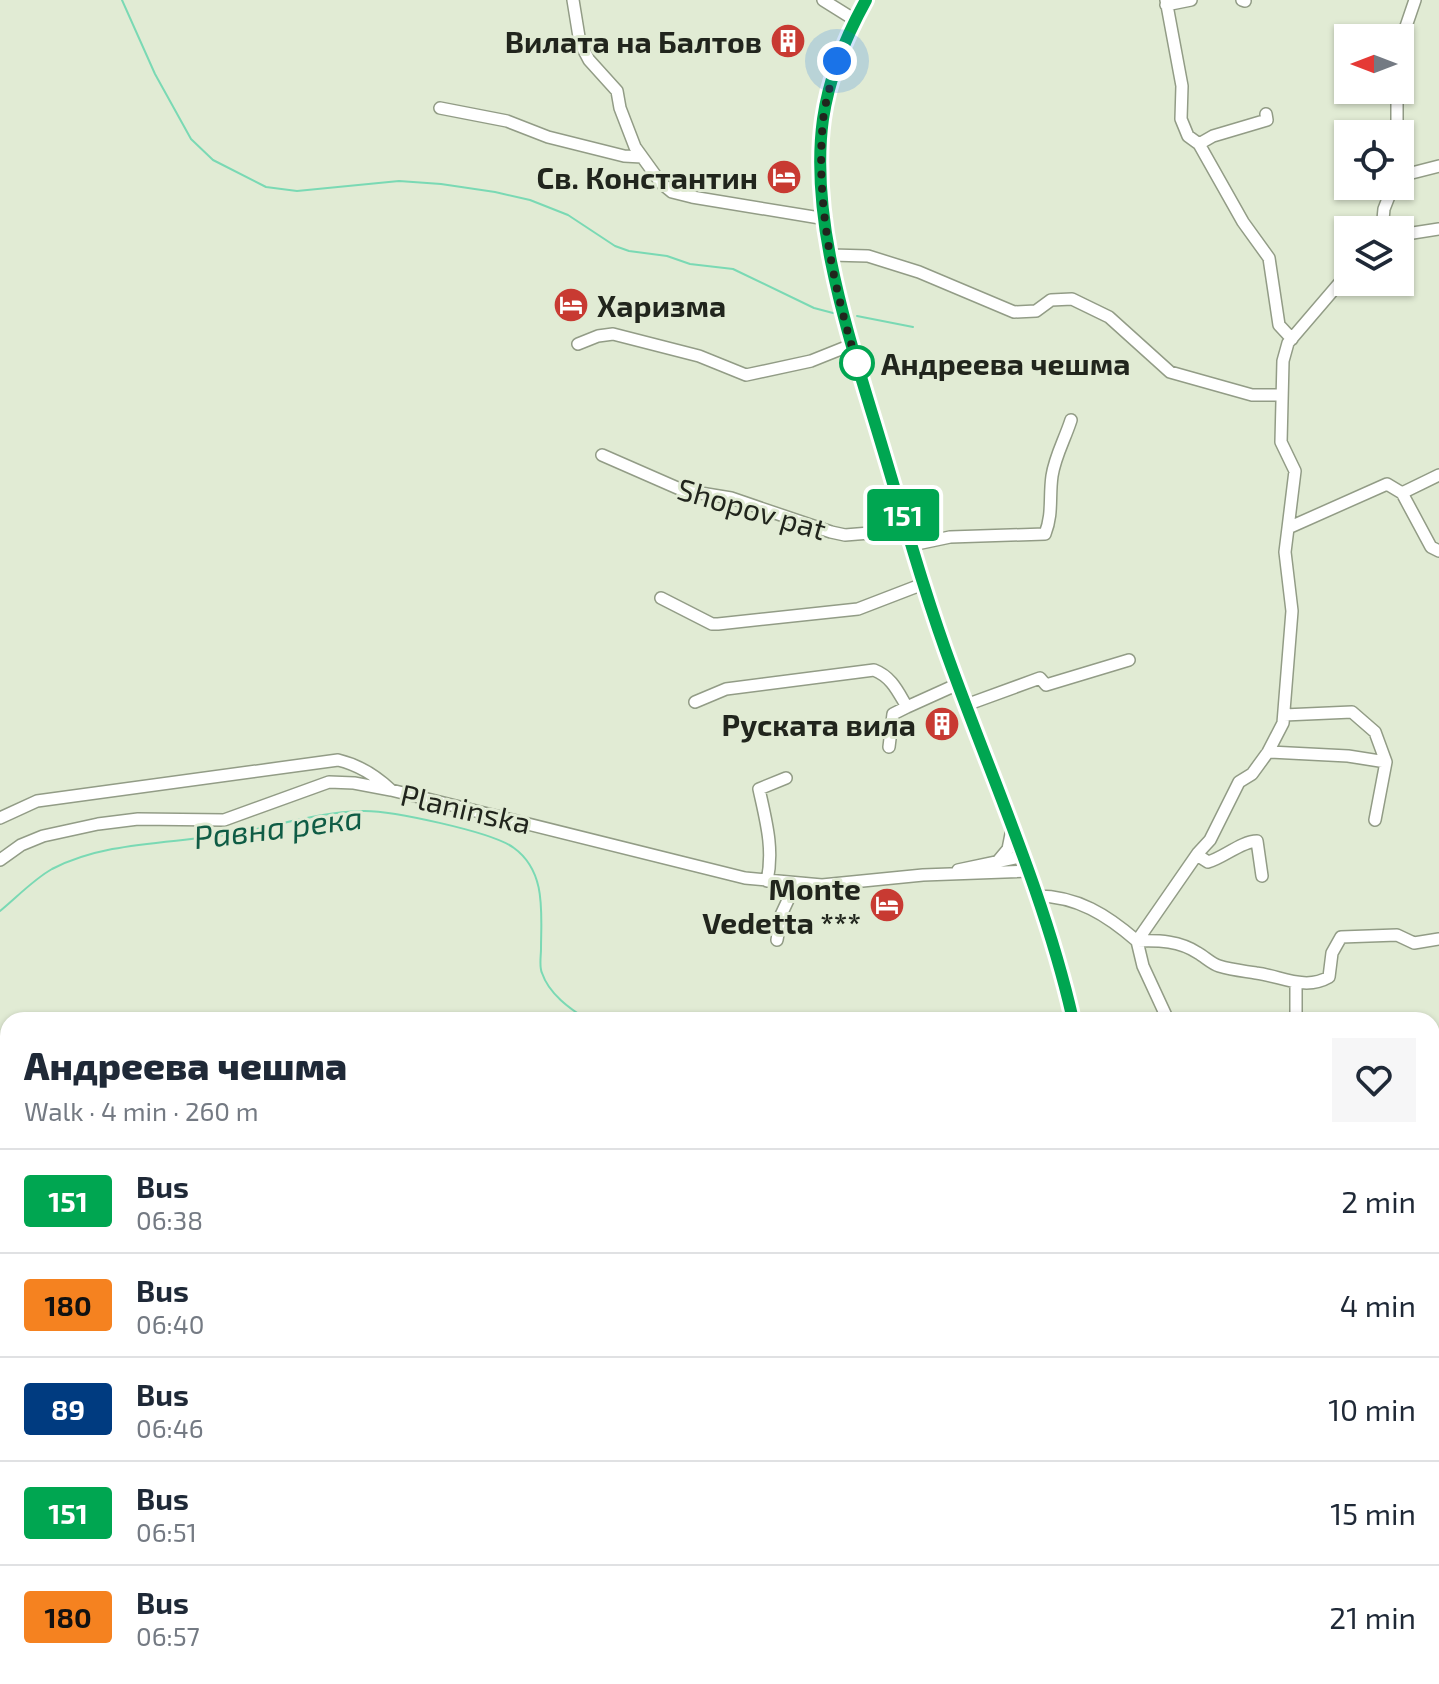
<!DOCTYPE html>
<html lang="en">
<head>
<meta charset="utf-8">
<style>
	:root { --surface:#fff; --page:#f6f6f7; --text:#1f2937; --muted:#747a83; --line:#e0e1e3 }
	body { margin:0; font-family:"Exo 2",sans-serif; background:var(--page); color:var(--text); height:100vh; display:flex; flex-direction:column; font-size:30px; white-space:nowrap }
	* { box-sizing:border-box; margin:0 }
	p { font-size:26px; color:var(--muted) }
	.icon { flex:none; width:44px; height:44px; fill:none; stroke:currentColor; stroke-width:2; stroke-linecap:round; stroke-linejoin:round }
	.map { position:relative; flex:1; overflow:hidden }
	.side { position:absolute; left:0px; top:1012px; width:1440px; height:672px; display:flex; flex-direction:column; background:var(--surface); border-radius:24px 24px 0 0; box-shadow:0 2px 6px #0004 }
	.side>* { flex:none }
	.badge { padding:0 16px; border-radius:6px; font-size:28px; line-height:52px }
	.needle { width:52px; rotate:270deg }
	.tools { position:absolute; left:1334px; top:24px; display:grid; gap:16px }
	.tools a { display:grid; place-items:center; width:80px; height:80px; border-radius:0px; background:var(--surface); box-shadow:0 2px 6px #0004; font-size:40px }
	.you { position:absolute; width:40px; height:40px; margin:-20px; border:6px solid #fff; border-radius:50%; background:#1a73e8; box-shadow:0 0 0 12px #1a73e833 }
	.map>.badge { position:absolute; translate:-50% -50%; box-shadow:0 0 0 4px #fff }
	.round { display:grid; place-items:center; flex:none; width:84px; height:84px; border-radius:0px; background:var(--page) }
	.summary { display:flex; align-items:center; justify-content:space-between; height:136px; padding:0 24px }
	h1 { font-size:38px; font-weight:800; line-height:60px }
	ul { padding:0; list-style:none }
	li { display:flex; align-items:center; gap:24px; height:104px; padding:0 24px; border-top:2px solid var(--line) }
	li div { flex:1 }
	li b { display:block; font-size:30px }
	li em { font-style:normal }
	li .badge { min-width:88px; font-weight:700; text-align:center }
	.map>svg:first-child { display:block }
	.green { fill:#c9b483 }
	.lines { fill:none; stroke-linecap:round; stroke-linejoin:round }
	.stream { stroke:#7ad9b4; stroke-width:2 }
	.minor-casing { stroke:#929c86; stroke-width:14 }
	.minor { stroke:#fff; stroke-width:11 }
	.line-casing { stroke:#fff; stroke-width:18 }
	.line { stroke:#00a651; stroke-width:12 }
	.walk { stroke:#21251d; stroke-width:8; stroke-dasharray:0 14.4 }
	.stop-dot { fill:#fff; stroke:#00a651; stroke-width:4 }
	.labels { text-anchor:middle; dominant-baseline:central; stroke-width:6; stroke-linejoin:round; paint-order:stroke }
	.poi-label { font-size:30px; font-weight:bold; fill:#21251d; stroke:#e1ebd4; text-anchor:end }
	.stop-label { font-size:30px; font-weight:bold; fill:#21251d; stroke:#e1ebd4; text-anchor:start }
	.street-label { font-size:30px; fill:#21251d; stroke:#e1ebd4 }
	.water-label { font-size:32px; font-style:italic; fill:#0f5c45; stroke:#e1ebd4 }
</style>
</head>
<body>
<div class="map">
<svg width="1439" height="1684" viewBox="0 0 1439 1684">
	<rect width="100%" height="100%" fill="#e1ebd4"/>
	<path class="green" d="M4,1212L8,1214L7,1266L0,1286V1216Z"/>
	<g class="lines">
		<path class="stream" d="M122,0L155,74L191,139L213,160L266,187L297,191L399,181L441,184L495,192L530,200L568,215L615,246L629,251L667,256L690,264L733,269L814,308L833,313
			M857,316L913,327
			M0,911C16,898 34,879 52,869C106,841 171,844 230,834C274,827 317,812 362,811C390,810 493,832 514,848C547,872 541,914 541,949C541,956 539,967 542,973C549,994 570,1009 588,1020
			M1432,1295L1439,1290"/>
		<defs>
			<path id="minor" d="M573,0L580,43L589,60L617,91L620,108L635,147L661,183L672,192L692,197L826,219
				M823,0L855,20
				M866,0C845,37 829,77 823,119C810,214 844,320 871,410C898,497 921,585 953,671C996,786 1046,900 1073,1020
				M1166,0L1182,86L1181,119L1188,136L1199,144L1243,222L1269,258L1279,325L1292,339
				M1242,0L1245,1
				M1166,5L1191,0
				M1400,44L1415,0
				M440,108L507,121L548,137L624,156L642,157
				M1397,134V90
				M1199,144L1213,136L1267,120L1266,114
				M1400,176L1439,166
				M1382,230L1384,209L1393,186
				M1400,235L1439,229
				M831,255L868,256L919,272L1014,312L1036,311L1051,300L1072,299L1109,317L1170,372L1252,395H1281
				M578,344L598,336L613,334L699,356L746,375L811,361L851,345
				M602,455L682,490L731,498L831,532L845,535L907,530
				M1402,493L1439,475
				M1288,528L1295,471L1281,442L1283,361L1288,343L1348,273
				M912,545L950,537L1045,534C1053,514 1049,497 1052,476C1055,456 1065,439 1071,420
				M661,598L712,624H718L858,609L923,584
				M695,702L726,689L874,670C892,677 898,692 907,707L958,684
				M966,705L1040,678L1046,685L1129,660
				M1284,715L1352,712L1375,732L1386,762
				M889,747L893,714L907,707
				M1268,752L1348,756L1386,762L1375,820
				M0,818L37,801L338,760C359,765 375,775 391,790
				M1197,855L1208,862C1223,858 1242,841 1257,841L1262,876
				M0,860L21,845L43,836L98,824L138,819L224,820L329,782L354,783L391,790L745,878L822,885L923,875L1029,871
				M998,861L1008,849L1012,829
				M958,870L1024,856
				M767,881C774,849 766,821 759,789L786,778
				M1037,896C1077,896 1107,915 1137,941L1198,853L1210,840L1239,782L1252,774L1268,752L1283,723L1292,611L1285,552L1288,528L1387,484L1402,493L1431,547L1439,551
				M777,940L781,915L795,885
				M1296,982V1020
				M1168,1020L1143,966L1137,941C1159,940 1180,941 1198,953C1205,957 1212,964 1219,966C1232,970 1244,971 1256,973C1281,976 1305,991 1329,977L1332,953L1341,937L1397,935L1414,943L1439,939
				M1432,1080L1439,1079
				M1432,1150L1439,1143
				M1432,1400H1439
				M1432,1563L1439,1562
				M1432,1630L1439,1629
				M772,1676L814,1677L845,1684
				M1058,1676L1059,1684
				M1116,1676L1120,1684
				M1167,1676L1172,1684
				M1335,1676L1340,1684
				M1349,1676L1355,1684
				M743,1684V1676
				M1257,1684L1268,1676"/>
		</defs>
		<use href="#minor" class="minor-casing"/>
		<use href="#minor" class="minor"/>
	</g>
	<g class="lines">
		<defs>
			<path id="line" d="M866,0C845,38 829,77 823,119C810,213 844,321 871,410C898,497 921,585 953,671C995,786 1046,900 1073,1020"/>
		</defs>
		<use href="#line" class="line-casing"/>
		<use href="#line" class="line"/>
		<path class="walk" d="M837,61C832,80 825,101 823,121C815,203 834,289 858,367L857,363"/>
	</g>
	<defs>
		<symbol id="building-disc" viewBox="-11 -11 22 22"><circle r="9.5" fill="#c83a32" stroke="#e1ebd4"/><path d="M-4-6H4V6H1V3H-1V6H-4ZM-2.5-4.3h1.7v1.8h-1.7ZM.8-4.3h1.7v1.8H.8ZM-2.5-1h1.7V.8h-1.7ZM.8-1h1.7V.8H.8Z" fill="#fff"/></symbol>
		<symbol id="hotel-disc" viewBox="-11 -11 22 22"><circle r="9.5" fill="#c83a32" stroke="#e1ebd4"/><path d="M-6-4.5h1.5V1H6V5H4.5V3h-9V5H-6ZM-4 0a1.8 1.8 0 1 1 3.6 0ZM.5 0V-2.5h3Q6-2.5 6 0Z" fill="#fff"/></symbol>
	</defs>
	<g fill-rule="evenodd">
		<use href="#building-disc" x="768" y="21" width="40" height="40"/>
		<use href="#hotel-disc" x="764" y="157" width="40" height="40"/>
		<use href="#hotel-disc" x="551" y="285" width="40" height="40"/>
		<use href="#building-disc" x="922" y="704" width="40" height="40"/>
		<use href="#hotel-disc" x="867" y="885" width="40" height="40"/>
	</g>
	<circle class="stop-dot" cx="857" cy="363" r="16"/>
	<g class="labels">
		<g class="poi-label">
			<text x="762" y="41">Вилата на Балтов</text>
			<text x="758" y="177">Св. Константин</text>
			<text x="597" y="305" text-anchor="start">Харизма</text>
			<text x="916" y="724">Руската вила</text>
			<text x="861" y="888">Monte<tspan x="861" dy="34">Vedetta ***</tspan></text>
		</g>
		<g class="stop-label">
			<text x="881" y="363">Андреева чешма</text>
		</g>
		<g class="street-label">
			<text transform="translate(752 508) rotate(16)">Shopov pat</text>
			<text transform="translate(466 808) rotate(13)">Planinska</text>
		</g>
		<g class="water-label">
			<text transform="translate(278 826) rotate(-7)">Равна река</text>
		</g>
	</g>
</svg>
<div class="tools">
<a><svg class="needle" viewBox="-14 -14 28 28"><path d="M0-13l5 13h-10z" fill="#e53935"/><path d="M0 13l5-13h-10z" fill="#747a83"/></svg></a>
<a><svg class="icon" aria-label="locate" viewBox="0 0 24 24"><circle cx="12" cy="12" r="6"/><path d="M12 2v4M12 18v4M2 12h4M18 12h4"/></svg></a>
<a><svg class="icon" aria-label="layers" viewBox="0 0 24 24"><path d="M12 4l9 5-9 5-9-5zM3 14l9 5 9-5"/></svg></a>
</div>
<div class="you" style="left:837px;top:61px"></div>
<b class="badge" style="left:903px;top:515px;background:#00a651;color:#fff">151</b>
<section class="side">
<div class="summary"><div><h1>Андреева чешма</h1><p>Walk · 4 min · 260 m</p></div><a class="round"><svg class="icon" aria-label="heart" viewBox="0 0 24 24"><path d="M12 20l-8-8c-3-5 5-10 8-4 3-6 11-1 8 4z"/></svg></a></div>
<ul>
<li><span class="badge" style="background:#00a651;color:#fff">151</span><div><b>Bus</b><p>06:38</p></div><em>2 min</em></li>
<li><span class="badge" style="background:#f58220;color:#111">180</span><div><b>Bus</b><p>06:40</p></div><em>4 min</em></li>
<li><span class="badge" style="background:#003b80;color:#fff">89</span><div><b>Bus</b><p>06:46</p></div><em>10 min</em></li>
<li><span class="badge" style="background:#00a651;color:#fff">151</span><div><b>Bus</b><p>06:51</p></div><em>15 min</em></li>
<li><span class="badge" style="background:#f58220;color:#111">180</span><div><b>Bus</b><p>06:57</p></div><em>21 min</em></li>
</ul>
</section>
</div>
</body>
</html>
